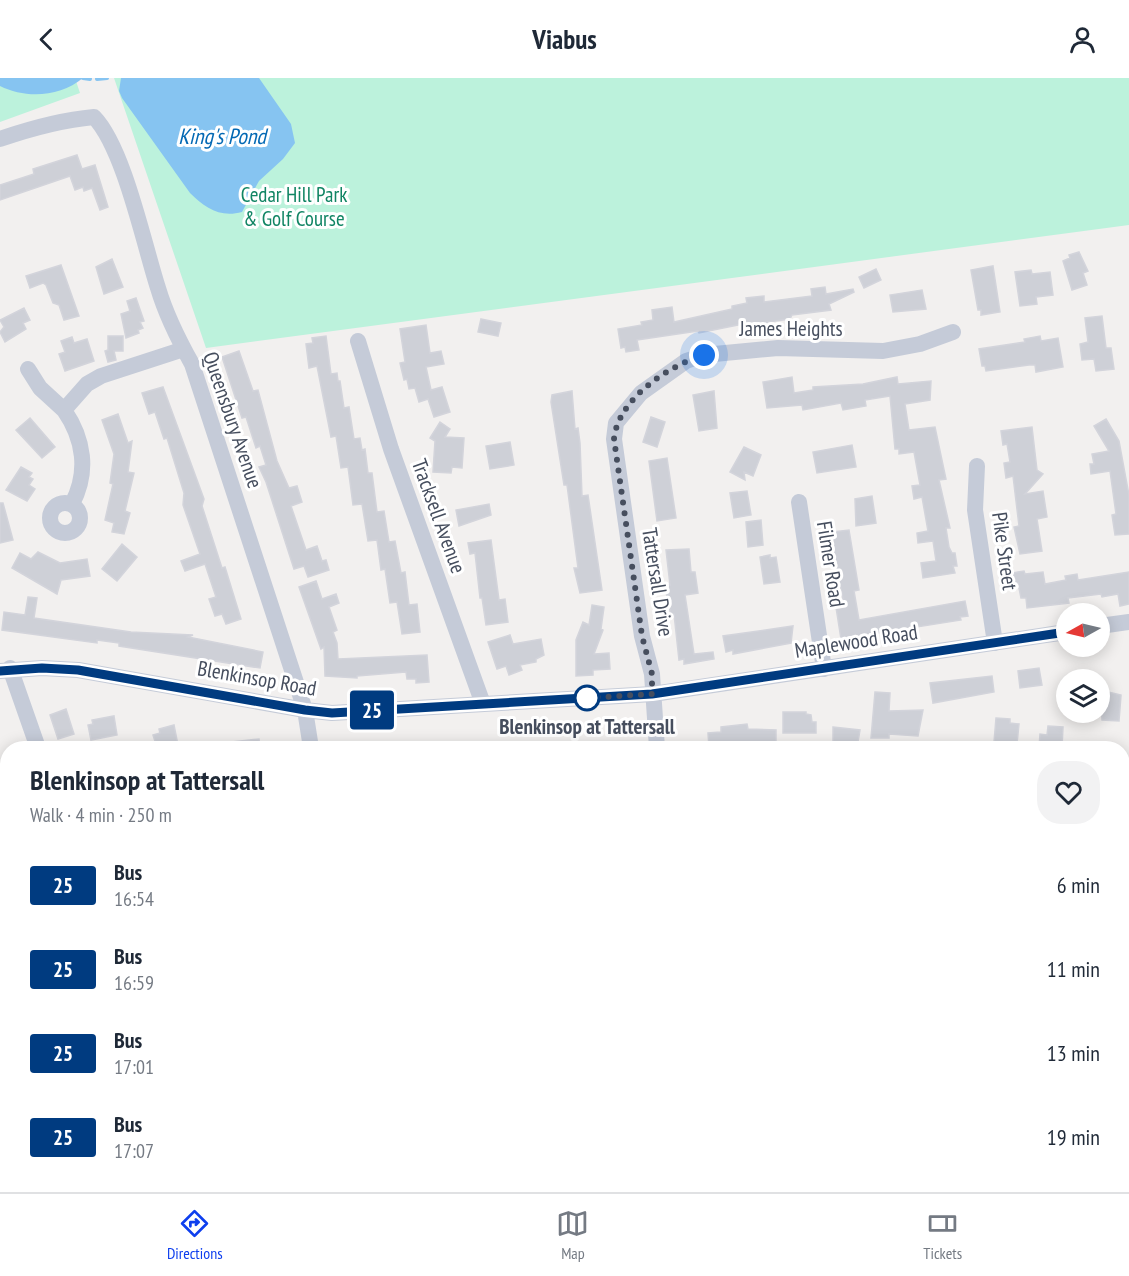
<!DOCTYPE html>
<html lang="en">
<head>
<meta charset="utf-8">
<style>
	:root { --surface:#fff; --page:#f2f2f3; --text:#1f2937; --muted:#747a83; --line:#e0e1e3; --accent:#0e3fee }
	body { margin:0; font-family:"PT Sans Narrow",sans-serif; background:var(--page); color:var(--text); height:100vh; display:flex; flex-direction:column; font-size:22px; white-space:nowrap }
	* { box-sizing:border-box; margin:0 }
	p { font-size:20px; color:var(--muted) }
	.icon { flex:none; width:33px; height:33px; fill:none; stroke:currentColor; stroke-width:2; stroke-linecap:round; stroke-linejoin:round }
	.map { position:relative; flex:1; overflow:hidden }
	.side { position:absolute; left:0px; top:663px; width:1130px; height:452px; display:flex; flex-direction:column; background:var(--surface); border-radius:24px 24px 0 0; box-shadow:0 3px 15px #0003 }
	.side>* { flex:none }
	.badge { padding:0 12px; border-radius:4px; font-size:21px; line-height:39px }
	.needle { width:39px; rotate:262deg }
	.controls { position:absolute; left:1056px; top:525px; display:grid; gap:12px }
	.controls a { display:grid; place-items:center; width:54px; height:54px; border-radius:50%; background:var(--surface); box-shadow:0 3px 15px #0003; font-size:30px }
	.you { position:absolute; width:30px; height:30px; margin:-15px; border:4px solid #fff; border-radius:50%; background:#1a73e8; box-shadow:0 0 0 9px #1a73e833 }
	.map>.badge { position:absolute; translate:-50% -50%; box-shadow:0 0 0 3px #fff }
	.round { display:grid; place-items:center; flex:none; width:63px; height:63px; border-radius:24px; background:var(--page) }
	.overview { display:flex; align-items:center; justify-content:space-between; height:102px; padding:0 30px }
	h1 { font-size:28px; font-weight:700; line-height:45px }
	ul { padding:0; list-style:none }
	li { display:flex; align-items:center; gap:18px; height:84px; padding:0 30px }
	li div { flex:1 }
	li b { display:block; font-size:22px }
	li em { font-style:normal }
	li .badge { min-width:66px; font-weight:700; text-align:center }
	header { display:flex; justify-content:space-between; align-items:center; height:78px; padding:0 30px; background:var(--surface); font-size:27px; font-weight:700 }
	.tab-bar { display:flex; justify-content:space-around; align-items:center; height:84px; border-top:2px solid var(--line); background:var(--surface); font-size:16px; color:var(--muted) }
	.tab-bar a { display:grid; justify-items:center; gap:3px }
	.tab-bar .on { color:var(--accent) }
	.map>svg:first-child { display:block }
	.green { fill:#bcf2dc }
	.water { fill:#86c4f1 }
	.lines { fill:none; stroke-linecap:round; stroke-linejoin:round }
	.stream { stroke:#86c4f1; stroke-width:4 }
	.building { fill:#ced0d7; stroke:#d3d4db; stroke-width:1.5 }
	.minor { stroke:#c5cbd8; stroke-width:16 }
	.line-casing { stroke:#fff; stroke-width:14 }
	.line { stroke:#003b80; stroke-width:9 }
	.walk { stroke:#464e5e; stroke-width:6; stroke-dasharray:0 10.8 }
	.stop-dot { fill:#fff; stroke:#003b80; stroke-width:3 }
	.labels { text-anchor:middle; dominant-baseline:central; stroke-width:6; stroke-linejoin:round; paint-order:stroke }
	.park-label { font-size:21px; fill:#118564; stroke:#fff }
	.street-label { font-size:21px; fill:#464e5e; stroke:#fff }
	.stop-label { font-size:21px; font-weight:bold; fill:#464e5e; stroke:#fff }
	.water-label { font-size:22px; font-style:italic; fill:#0469b4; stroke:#fff }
</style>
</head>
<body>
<header><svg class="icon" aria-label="back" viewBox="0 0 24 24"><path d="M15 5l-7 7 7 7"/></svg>Viabus<svg class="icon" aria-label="person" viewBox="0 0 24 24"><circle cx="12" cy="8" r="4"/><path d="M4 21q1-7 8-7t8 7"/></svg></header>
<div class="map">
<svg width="1129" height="1114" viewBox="0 0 1129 1114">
	<rect width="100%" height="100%" fill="#f2f0ef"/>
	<path class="green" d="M0,0H75L80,15L0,44Z
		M114,0H1129V147L206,270Z"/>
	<path class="water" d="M0,0H83C60,19 26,21 0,8Z
		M121,0H259L291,46L295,65L283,81L259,103L242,134C220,140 205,130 190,115L122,20L119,13Z"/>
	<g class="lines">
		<path class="stream" d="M83,0L90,1
			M97,1L107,0"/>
	</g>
	<path class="building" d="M77,77L82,91L95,87L108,129L100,132L92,110L84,113L83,109L75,112L70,98L0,122V107L34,96L33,91Z
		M1079,174L1088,193L1083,195L1087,207L1072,212L1063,183L1070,180L1069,177Z
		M112,181L123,209L104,216L96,189Z
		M61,187L79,238L64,242L59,227L53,225L46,207L43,205L30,210L26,198Z
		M993,188L1000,234L981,237V232H978L971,192Z
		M876,191L881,202L864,210L859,199Z
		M1031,192L1032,196L1050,194L1053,217L1036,219L1037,226L1020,228L1015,194Z
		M825,209L826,216L853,211L854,214L829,226L831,232L792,237L790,241L768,244V247L744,251L743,246L699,255L698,253L637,262L639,272L626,274L625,269L621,270L618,251L642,247L641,244L653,242L652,232L672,229L674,244L732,231V228L747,225L746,220L764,218V224L812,218L811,211Z
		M922,212L926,231L893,234L890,217Z
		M136,220L144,243L140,244L143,250L138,252L139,255L126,260L121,236L130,233L127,223Z
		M24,230L30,242L23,245L26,251L5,264L0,254L4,249L0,242Z
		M1102,238L1106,270H1111L1114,291L1096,293L1094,281L1082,282L1080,266L1088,264L1085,240Z
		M481,241L501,245L498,258L478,254Z
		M426,247L430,275L441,273L444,286L426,289L431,312L442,309L450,334L434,339L428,321L419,324L415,310L409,311L407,301L404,302L400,285L405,284L400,251Z
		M108,258H123V273H114L116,282L108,284L105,273L108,272Z
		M326,258L331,296L337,295L338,303H340L344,330L349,329L354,361L360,360L362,372L365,371L368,395H372L377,434L384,433L389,464L395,463L401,495L405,494L409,527L417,526L420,554L402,556L397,524L390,525L385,491L381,492L377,462L368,463L362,426L353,427L348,389L341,390L336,358L331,359L317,288L309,290L306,266L313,265L312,260Z
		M1040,258L1041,263L1058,260L1063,289L1036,294L1035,287H1029L986,293L985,288H982L979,271L1025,264L1024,261Z
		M72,259L74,265L87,261L94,283L65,293L59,276L65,274L61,263Z
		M239,273L253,313L258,312L277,383L289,410L297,408L302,424L291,428L306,472L317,468L322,483L326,482L329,492L308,499L304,488L294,491L266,404L259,389L266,387L260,368L256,370L246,339L242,340L222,279Z
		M792,299L794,315L813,312V309L863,306L897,299L898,306L931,303L930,322L905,326L909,352L935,349L946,401L939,402L950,450H946L949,469L952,475H955L957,488H953L955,495L923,500L921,485L936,483L933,463L918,465L917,455L928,453L922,419L914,421L912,408L920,407L914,374L899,376V371H895L890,318L865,322L866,328L843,332L841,325L803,332L802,327L767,330L763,304Z
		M163,309L204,421L202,428L222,490L225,489L241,541L226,546L222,536L215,538L209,521L216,519L205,486L185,493L181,483L200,476L183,427L184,415L167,360L164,361L155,334L149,336L142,315Z
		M572,313L575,351L578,350L580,365L582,418L588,417L602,512L580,515L574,490H578L567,407H564L551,324L552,317Z
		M714,313L717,350L699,353L693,317Z
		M118,336L128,365L132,363L128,394L134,395L125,433L130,435L124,456L112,454L114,445L105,442L113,406L110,405L114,376L102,342Z
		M651,339L665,344L657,369L643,364Z
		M30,340L55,369L42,380L16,352Z
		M1106,341L1119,363L1129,417V456L1115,457L1112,437L1116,436L1110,393L1091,396L1090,386H1094L1092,376L1109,373L1094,348Z
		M440,344L450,351L445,359L464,360L462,390L452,389L451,395L433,394L435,363L430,360Z
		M1032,349L1037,392L1043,396L1025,416L1043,413L1047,439L1037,441L1042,473L1020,476L1014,449L1019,448L1013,398L1006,400L1004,385L1010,384L1007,366L1003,367L1001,353Z
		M510,364L514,387L490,391L486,368Z
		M852,367L856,389L817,395L813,374Z
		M744,369L761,377L753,398L744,394L745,402L730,394Z
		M667,380L676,440L657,443L649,383Z
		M21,389L32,395L29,399L33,401L29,407L35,411L27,423L6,412Z
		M747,413L751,437L734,440L730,415Z
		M872,418L876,445L856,448L855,421Z
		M0,425H3L13,462L0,465Z
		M489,426L491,437L459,448L456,432Z
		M761,442L763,467L748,469L746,444Z
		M849,452L859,512L854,513L859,542L965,523L968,538L960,539L961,542L841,561L835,523L843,521L831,461H834L833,454Z
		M491,462L499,522L505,521L508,544L486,547L482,520H480L475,475L470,476L468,465Z
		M122,466L137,479L117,503L102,491Z
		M689,471L691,494H695L698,515L685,517L694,576L713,574L714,581L684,586V581L679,582L674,536L671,537L667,519L665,507H670L666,472Z
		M38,474L60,485L87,481L90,498L61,502L57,516L12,490L20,475L31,481Z
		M770,477V480L776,479L780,504L764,506L760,479Z
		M1024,493L1025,496L1043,494L1045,506L1066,502L1065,498L1077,496L1078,502L1129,494V526L1120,528L1118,516L1102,519L1101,516L1068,520L1069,525L1027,530L1026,520H1021L1018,505H1014L1012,495Z
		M316,503L322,521L336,516L339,525L329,529L337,552L333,554L337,565L338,581L427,577L429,604L416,605V601H407L406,594L357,598V600L325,598L324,569L321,571L299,509Z
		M28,519L37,520L34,540L131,554L193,557L188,559L263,574L260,590L119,568V565L97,562V565L2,552L4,534L25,537Z
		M592,527L604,529L601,551L603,552L594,576L609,575L610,591L593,592V597L576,598V562L583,544L589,547Z
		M793,548L791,565L733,576V572L726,574L723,558Z
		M510,557L513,566L541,561L544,577L536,581V584L520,587L522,592L509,597L506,588L497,591L488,564Z
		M1039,590L1042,607L1020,610L1018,593Z
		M992,598L994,614L933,625L930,605Z
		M1100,612L1121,617L1119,643L1102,642Z
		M875,614L890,615L889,633L923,632L918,658L889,656V660H871Z
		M66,631L74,656L58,661L50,637Z
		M783,634H806V636L811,637L812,644H816V655H783Z
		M114,638L117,657L91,662L88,647L93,646L92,642Z
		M996,640L1010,641V645L1019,646L1017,666L994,664Z
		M747,646L748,651L776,652V670H709L708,655L721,654V649Z
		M174,647L178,667L157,670L153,657L160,655L159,651Z
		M1048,648L1063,649L1062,670L1039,669L1040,656L1047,657Z
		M833,649L860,652L857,670H846V665H833Z
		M259,661L260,670H232V664Z"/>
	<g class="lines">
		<path class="minor" d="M0,61C32,50 61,42 94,39C124,70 144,167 158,210C166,237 178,261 192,286L305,632L311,670
			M358,263L391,371L483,626
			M28,291L40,310L64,332
			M977,388L975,432L995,565
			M799,424L824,591
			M50 440a15 15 0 1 1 30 0a15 15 0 1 1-30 0Z
			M72,426C89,394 84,361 64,332L87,306L101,298L184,271
			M1100,548L1129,544
			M10,590L38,670
			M0,593L42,590L78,592L305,632L332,635L653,616L1066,554
			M657,670L652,596L642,558L614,361L616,345L641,315L686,283L704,277L778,270L883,273L920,266L953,254
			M1122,789L1129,786
			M177,1107L179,1114
			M902,1107L904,1114"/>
	</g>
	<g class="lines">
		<defs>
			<path id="line" d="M0,593L42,590L78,592L305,632L332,635L652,616L1066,554"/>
		</defs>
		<use href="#line" class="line-casing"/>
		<use href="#line" class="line"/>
		<path class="walk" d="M587,620L652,616V596L642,558L614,361C618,321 668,288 704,277"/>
	</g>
	<circle class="stop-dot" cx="587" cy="620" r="12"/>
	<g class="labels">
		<g class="park-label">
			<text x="294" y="116">Cedar Hill Park<tspan x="294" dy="24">&amp; Golf Course</tspan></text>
		</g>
		<g class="street-label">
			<text x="791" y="250">James Heights</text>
			<text transform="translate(233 342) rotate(71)">Queensbury Avenue</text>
			<text transform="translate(439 438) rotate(70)">Tracksell Avenue</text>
			<text transform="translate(1005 473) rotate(82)">Pike Street</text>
			<text transform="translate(831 486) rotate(81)">Filmer Road</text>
			<text transform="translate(658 504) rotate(81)">Tattersall Drive</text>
			<text transform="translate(856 563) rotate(-9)">Maplewood Road</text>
			<text transform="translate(257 600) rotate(10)">Blenkinsop Road</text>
		</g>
		<g class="stop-label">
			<text x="587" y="648">Blenkinsop at Tattersall</text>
		</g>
		<g class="water-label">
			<text x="222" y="58">King's Pond</text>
		</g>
	</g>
</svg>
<div class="controls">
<a><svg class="needle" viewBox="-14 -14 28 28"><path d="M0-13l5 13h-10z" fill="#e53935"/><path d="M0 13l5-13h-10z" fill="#747a83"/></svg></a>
<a><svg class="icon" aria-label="layers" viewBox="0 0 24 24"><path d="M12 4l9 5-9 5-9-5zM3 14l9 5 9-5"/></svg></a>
</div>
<div class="you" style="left:704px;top:277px"></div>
<b class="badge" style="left:372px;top:632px;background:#003b80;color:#fff">25</b>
<section class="side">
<div class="overview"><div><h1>Blenkinsop at Tattersall</h1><p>Walk · 4 min · 250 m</p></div><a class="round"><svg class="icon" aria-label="heart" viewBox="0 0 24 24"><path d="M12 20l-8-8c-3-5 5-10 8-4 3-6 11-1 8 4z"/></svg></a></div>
<ul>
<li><span class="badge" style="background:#003b80;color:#fff">25</span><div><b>Bus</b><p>16:54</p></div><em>6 min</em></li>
<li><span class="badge" style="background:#003b80;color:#fff">25</span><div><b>Bus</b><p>16:59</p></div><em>11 min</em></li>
<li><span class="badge" style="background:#003b80;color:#fff">25</span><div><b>Bus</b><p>17:01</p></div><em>13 min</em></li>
<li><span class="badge" style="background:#003b80;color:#fff">25</span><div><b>Bus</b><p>17:07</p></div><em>19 min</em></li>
</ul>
</section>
</div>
<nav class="tab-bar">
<a class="on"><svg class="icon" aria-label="directions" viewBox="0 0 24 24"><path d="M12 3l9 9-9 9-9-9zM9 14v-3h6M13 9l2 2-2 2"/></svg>Directions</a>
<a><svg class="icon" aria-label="map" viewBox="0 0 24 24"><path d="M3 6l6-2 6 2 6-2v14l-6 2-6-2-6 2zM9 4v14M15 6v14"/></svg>Map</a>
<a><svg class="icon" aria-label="tickets" viewBox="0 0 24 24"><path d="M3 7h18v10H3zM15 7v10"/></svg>Tickets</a>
</nav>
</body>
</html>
